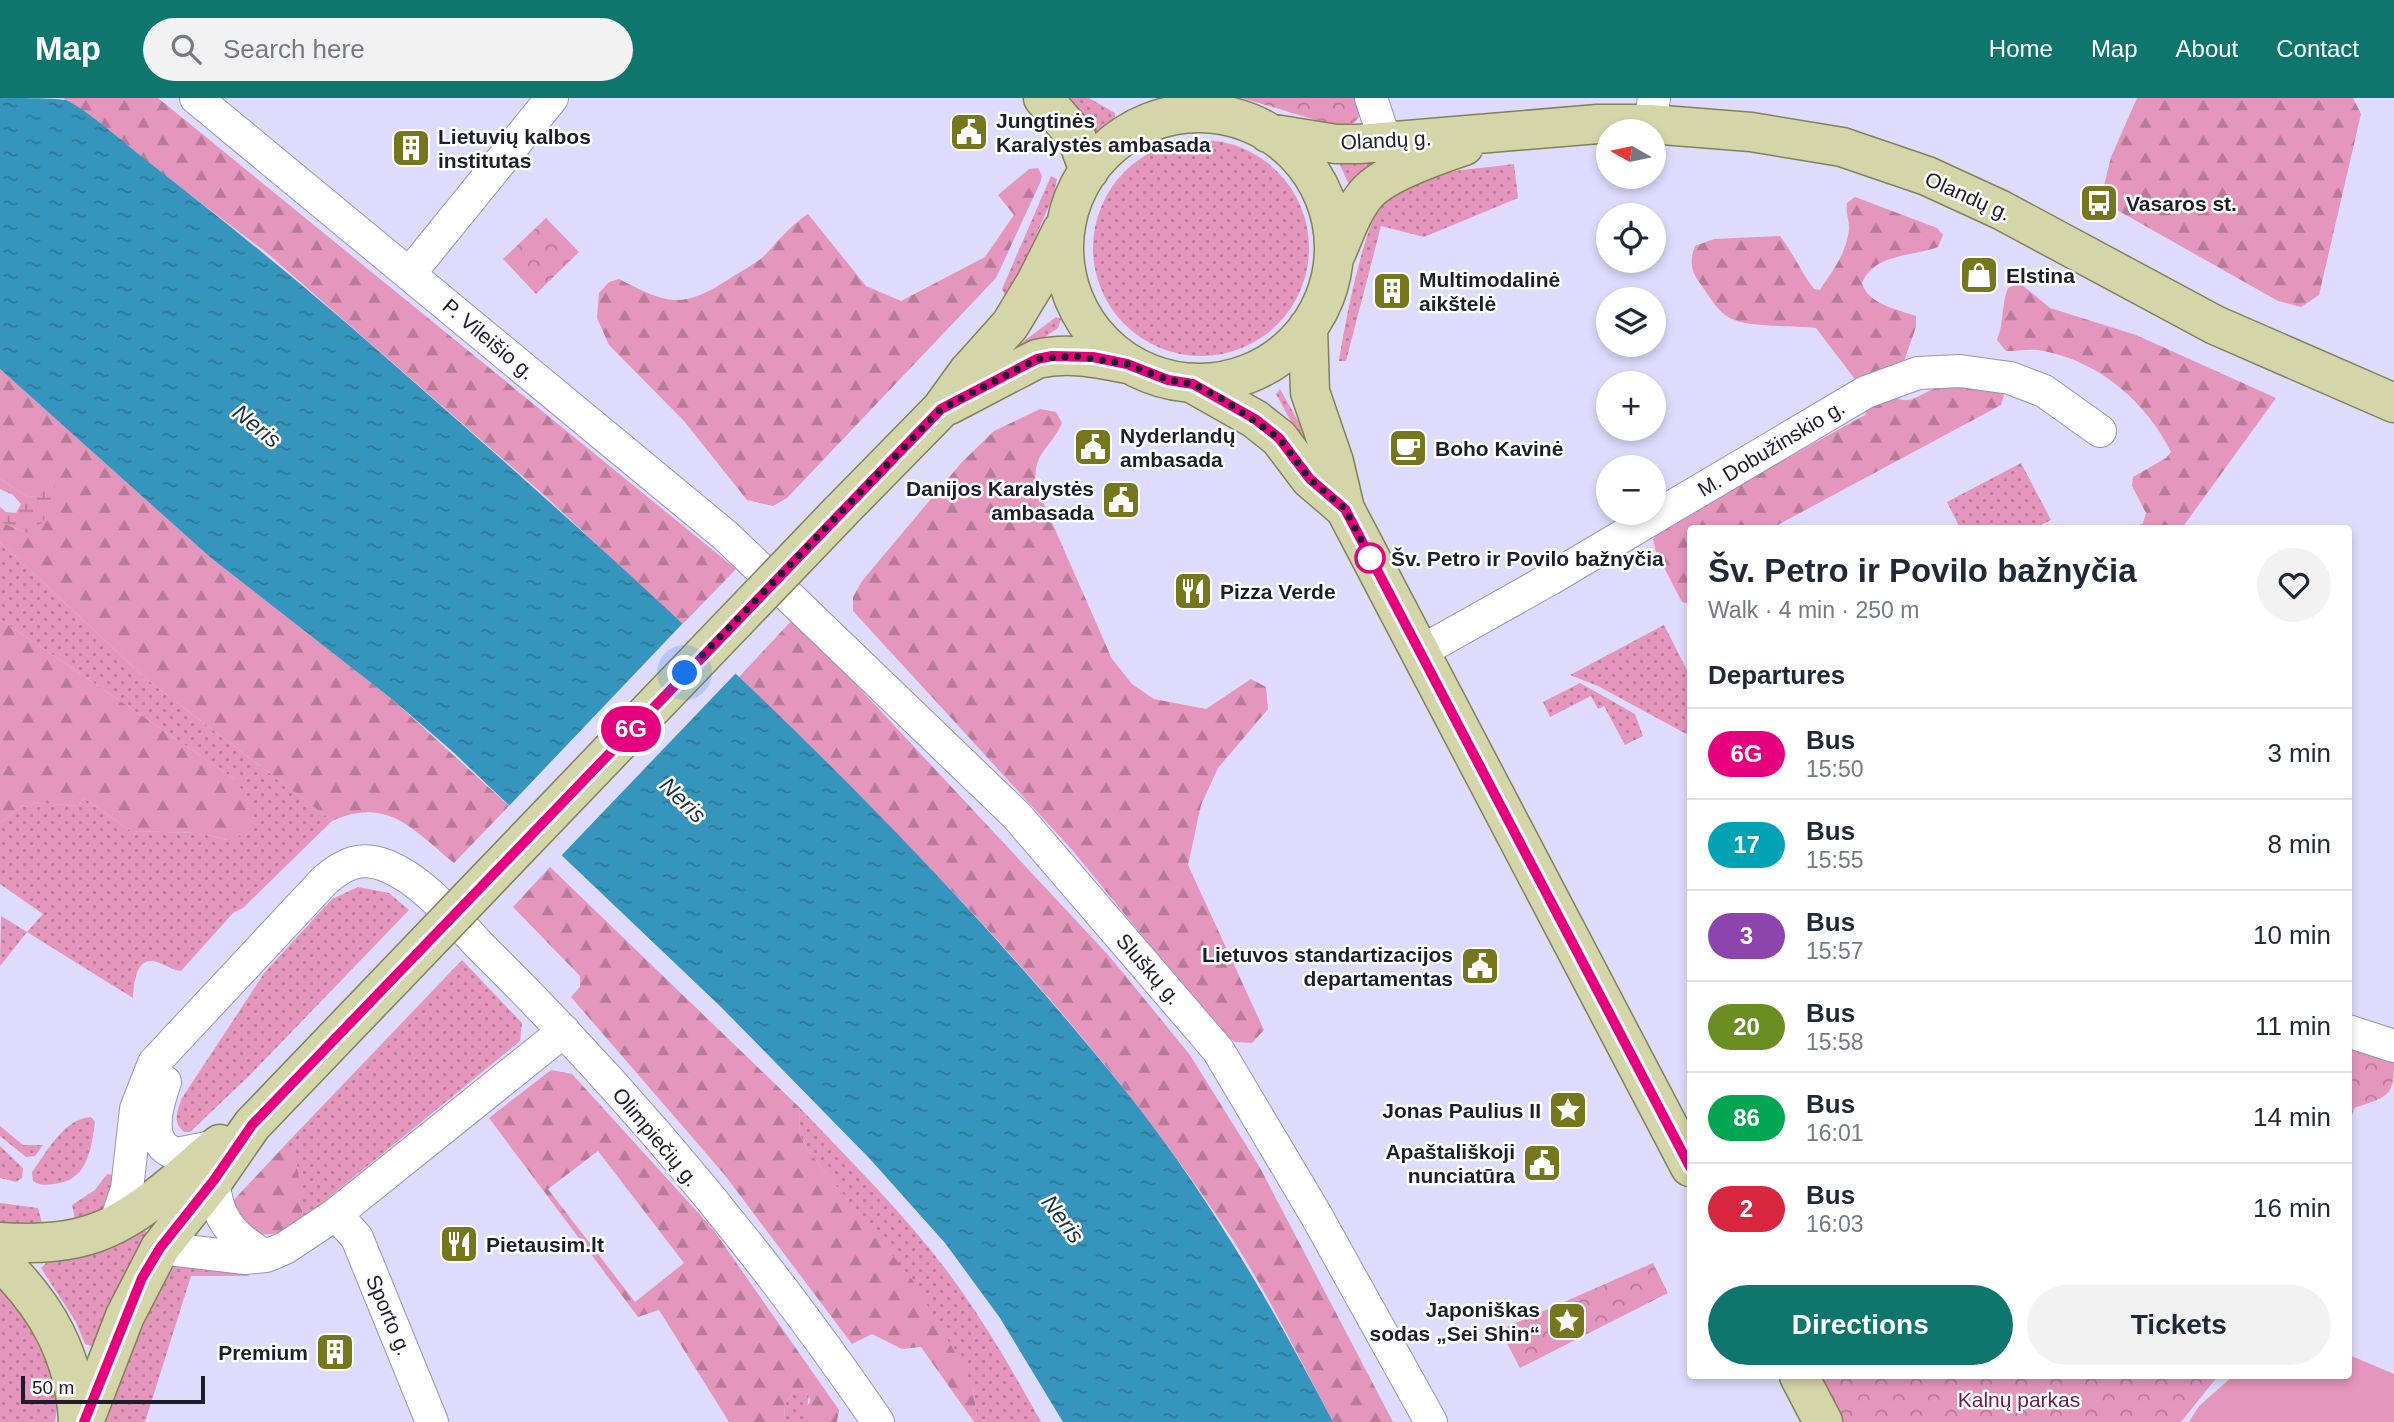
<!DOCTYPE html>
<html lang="en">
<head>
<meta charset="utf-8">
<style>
	:root { --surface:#fff; --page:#f2f2f3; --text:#1f2937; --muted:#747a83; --line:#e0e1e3; --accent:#0f766e }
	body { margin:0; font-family:Helvetica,sans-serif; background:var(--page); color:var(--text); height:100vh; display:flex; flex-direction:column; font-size:26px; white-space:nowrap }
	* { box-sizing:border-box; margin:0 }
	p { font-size:23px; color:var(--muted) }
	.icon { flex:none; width:38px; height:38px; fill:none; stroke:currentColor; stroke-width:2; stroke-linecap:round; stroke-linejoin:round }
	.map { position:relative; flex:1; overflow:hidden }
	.side { position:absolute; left:1687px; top:427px; width:665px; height:854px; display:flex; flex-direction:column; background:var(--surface); border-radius:7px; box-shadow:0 4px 10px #0003 }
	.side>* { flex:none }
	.badge { padding:0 14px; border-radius:23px; font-size:24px; line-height:46px }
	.needle { width:46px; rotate:279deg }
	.buttons { position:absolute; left:1596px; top:21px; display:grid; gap:14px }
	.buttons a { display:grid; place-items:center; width:70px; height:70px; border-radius:50%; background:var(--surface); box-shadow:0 4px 10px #0003; font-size:35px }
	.scale { position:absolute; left:21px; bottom:18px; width:184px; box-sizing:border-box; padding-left:7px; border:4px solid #1e1d2c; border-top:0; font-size:19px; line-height:24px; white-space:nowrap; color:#1e1d2c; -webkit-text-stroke:5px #fff; paint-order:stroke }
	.you { position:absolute; width:35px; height:35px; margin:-18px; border:5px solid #fff; border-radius:50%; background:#1a73e8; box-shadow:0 0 0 10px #1a73e833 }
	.map>.badge { position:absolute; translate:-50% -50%; box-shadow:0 0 0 4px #fff }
	h2 { padding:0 21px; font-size:26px; line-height:63px }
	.round { display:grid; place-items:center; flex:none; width:74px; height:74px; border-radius:37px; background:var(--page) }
	.summary { display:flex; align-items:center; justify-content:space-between; height:119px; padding:0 21px }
	h1 { font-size:33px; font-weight:700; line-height:52px }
	.cta { display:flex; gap:14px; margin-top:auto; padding:14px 21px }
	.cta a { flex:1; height:80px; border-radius:42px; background:var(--accent); color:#fff; font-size:28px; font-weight:700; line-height:80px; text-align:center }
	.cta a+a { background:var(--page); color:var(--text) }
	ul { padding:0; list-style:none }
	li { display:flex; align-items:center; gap:21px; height:91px; padding:0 21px; border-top:2px solid var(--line) }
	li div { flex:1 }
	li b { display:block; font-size:26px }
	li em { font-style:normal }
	li .badge { min-width:77px; font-weight:700; text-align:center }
	header { display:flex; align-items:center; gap:42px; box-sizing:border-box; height:98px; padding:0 35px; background:var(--accent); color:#fff }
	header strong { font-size:33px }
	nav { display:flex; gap:38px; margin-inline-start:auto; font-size:24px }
	.search { width:490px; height:63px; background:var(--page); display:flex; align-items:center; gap:18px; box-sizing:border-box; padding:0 24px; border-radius:38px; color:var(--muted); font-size:26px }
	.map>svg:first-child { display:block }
	.grass { fill:url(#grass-dots) }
	.forest { fill:url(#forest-firs); fill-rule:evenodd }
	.wetland { fill:url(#wetland-marsh) }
	.park { fill:url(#park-crowns) }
	.pitch { fill:#e496bc }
	.water { fill:url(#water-ripples) }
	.pier { fill:#dedbfd }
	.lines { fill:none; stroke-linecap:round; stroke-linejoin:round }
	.minor-casing { stroke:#9793ba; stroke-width:34 }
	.major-casing { stroke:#818258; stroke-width:41 }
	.minor { stroke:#fff; stroke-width:32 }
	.major { stroke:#d4d5a9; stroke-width:38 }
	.major-bridge-casing { stroke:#818258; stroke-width:41; stroke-linecap:butt }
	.major-bridge { stroke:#d4d5a9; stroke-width:38 }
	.line-casing { stroke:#fff; stroke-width:16 }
	.line { stroke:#e6007e; stroke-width:10 }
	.walk { stroke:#1e1d2c; stroke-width:7; stroke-dasharray:0 12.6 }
	.stop-dot { fill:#fff; stroke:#e6007e; stroke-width:3.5 }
	.labels { text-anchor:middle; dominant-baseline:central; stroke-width:5; stroke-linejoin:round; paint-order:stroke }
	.poi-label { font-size:21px; font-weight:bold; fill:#1e1d2c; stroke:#fff; text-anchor:start }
	.street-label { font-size:21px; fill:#1e1d2c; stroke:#fff }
	.stop-label { font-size:21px; font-weight:bold; fill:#1e1d2c; stroke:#fff; text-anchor:start }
	.park-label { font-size:21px; fill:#6f1a4c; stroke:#fff }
	.water-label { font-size:23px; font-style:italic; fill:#1d323c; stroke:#fff }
</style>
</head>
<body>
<header>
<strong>Map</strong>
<div class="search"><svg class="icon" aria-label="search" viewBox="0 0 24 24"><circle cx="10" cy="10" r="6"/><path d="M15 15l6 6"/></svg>Search here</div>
<nav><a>Home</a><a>Map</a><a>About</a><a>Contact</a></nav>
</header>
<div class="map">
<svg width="2394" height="1324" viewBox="0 0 2394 1324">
	<defs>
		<pattern id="grass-dots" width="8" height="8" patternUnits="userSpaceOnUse" patternTransform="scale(1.75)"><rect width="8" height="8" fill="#e496bc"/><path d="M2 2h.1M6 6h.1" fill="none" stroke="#b87a99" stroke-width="1.8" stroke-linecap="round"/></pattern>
		<pattern id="forest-firs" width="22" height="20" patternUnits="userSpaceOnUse" patternTransform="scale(1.75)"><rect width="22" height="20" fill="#e496bc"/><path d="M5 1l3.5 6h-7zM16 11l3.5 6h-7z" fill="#b87a99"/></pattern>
		<pattern id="wetland-marsh" width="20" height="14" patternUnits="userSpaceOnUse" patternTransform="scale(1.75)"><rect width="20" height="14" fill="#e496bc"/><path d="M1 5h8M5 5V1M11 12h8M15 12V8" fill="none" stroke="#b87a99"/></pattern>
		<pattern id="park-crowns" width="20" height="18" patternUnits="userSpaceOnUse" patternTransform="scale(1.75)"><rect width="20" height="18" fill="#e496bc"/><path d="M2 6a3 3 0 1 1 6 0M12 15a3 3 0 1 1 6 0" fill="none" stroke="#b87a99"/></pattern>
		<pattern id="water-ripples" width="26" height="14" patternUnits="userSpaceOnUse" patternTransform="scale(1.75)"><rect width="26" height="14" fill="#3695bc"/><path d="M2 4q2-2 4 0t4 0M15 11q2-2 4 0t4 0" fill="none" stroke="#2d7999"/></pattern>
	</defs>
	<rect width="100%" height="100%" fill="#dedbfd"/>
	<path class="grass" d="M1063,0H1089L1115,15V19L1097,35Z
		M1093 150a108 108 0 1 1 216 0a108 108 0 1 1-216 0Z
		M1437,45L1350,89L1340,67L1342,64Z
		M1514,66L1518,100L1424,139L1381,128L1346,263H1339C1344,231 1364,119 1387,100C1420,71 1472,72 1514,66Z
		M1051,78L1057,81L1054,96L1008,202L1002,191Z
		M1056,219L1061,221L1058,230L999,270L995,265Z
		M1280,291L1325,371L1319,375L1276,296Z
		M2021,365L2051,422L2035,430H1960L1947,404Z
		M0,444L145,580L332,723L243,810L233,815L181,873C173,872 167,868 160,865C136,855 134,884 133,900L27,834L0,868L1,818L27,834L43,816L0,786V725L28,704L78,708L84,700L131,733L199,735L227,742L236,682L0,521Z
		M1664,527L1690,578V638L1598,588L1570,577Z
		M1580,585L1635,616L1643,638L1625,647L1604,608L1598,611L1591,598L1550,619L1543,604Z
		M358,789L389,795L409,812L250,977L190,1034H184C172,1024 177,1013 182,1000L265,874L332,801Z
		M462,862L522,925L520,943L304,1120L297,1092L298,1070L287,1045Z
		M800,1010C855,1068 914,1125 960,1191C990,1233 1016,1279 1041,1324H974L972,1321L977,1318L973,1291L914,1185L806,1050L799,1034Z
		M91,1019L95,1024C91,1051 88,1083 54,1086C45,1087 40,1088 33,1083L32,1074C48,1053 63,1021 91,1019Z
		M0,1028L23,1047H43L35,1058L26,1059L0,1038Z
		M0,1048L23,1070L22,1080L16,1084L0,1080Z
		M107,1076L113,1077L104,1113L77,1129L72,1107L95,1092Z
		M0,1105L38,1110L44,1133L0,1130Z
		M144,1131L150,1138L96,1243L91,1248L85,1246L76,1224L41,1170L48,1163L99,1152Z
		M172,1168L245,1169L249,1178H191L145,1324H104L131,1238Z
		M0,1182L37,1223L58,1301L55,1324H0Z
		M794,1294L809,1296L805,1324H784L785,1306Z"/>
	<path class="forest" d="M63,0H158L736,471L682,527L543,396L267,155Z
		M2137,0H2353L2361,16L2319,197L2301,209L2278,203L2117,112L2103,91L2111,59Z
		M1038,70L1042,78L1040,85L996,180L787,400L773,408L747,402L684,323L609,247L597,220L599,195L609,184L619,181C667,206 682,212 729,181C741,173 755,166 765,157C779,142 791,127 808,116L866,188L901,203L985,159L1014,117L998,97L1029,71Z
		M1855,99L1937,130L1943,137L1938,149C1911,159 1875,155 1862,185C1868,206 1896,211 1916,218V229L1894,292L1896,300C1912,306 1917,298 1931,292C1944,286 1981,288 1997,288L2004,297L2001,307L1772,430H1690V506L1682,504L1656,454L1653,441L1664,428L1865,317L1870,301L1816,230C1793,227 1748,230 1730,220C1718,214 1709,198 1702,188C1691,174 1689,164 1695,148L1714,141L1780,138C1793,155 1801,174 1814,191L1820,192C1833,172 1846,156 1849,132C1850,122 1845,116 1847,105Z
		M2020,185L2050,210L2136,237L2276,300L2182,430H2134L2143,425L2146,415L2132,388L2133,379L2166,360L2171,354C2146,304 2100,264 2044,253C2033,250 2018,253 2006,253L1997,242C2004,225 2001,208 2008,190Z
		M0,271L211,460L393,602L509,708L454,765C412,731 388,698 332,723L145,580L0,444V424L27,435L41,398L28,399L0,381Z
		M1040,311L1056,314L1062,325C1050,352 1032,354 1036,388L1112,561L1132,586L1154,601L1206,611L1251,581L1266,589L1268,611L1218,670L1201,707L1188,767L1264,932L1252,945L1235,944L1219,932L1074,754L853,513V499L862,483L962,364L994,333Z
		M794,520L1110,859L1190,957L1259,1068L1393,1324H1333C1297,1256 1263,1185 1219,1121C1084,920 913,747 738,580Z
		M0,521L236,682L255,714L248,737L227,742L199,735L131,733L84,700L78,708L28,704L0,725Z
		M550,769L800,1010L799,1034L806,1050L914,1184L966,1273L973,1291L977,1318L972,1321L921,1249L902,1251L872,1236L852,1246L724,1076L571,899L580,889V878L513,809Z
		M551,972L572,976L712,1130L839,1312L837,1324H805L803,1313L810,1304L809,1297L794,1294L785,1306L784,1324H729L659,1212L638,1219L489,1020ZM598,1053L684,1165L635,1204L548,1091Z
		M287,1045C304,1067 296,1095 304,1120C272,1145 247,1143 232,1104Z"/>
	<path class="wetland" d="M0,381L28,399L41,398L47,381L55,384C55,406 48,426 27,435L0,424V409L6,414L16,415L21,406L13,397L0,391Z"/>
	<path class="park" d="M1242,0H1358L1359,19L1354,25L1336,28Z
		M546,120L579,154L536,196L503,161Z
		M2349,942L2394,956C2394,998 2393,997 2354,1010L2349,1030Z
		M1653,1165L1668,1195L1520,1270L1500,1232Z
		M1819,1278H2218L2181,1324H1844Z"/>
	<path class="pitch" d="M2349,1257L2394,1276V1324H2189L2199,1308L2233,1278H2348Z"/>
	<path class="water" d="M0,0C19,0 50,0 66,2C92,15 127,48 151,66C227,125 301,185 374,249C638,480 903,717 1124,991C1208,1096 1271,1206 1333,1324H1063L1000,1220L945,1145L870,1061L721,909L452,653L393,602L211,460L0,271Z"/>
	<path class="pier" d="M684,524L737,574L560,759L507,710Z"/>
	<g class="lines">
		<defs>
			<path id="minor" d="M196,0L726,438L1017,718L1218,952L1316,1117L1431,1324
				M1371,0L1385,42
				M1650,26L1654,0
				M410,175L552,0
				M1420,554L1550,481L1866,294L1918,275L1960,273L2010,280L2044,293L2100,333
				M2348,933L2394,948
				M165,984C157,1007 144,1047 177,1056L217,1048
				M214,1082C215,1120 233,1140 266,1158
				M336,1116L357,1140L432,1324
				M114,1129L127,1091L136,1011L154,965L325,782C344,766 361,757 387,768C426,784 457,825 486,854C631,997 763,1156 878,1324
				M160,1150L245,1160L266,1158L285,1150L336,1116L564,933"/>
			<path id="major" d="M1043,0L1076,38L1089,73
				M1064 150a135 135 0 1 1 270 0a135 135 0 1 1-270 0Z
				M1268,35L1336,46H1359L1598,26H1650L1751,34L1842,49L1927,78L2001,112L2215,227L2394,305
				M1334,160C1344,139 1351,114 1366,96C1384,75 1437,57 1464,48
				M1308,229L1310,294L1334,364L1345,411L1690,1069
				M1193,286L1255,321L1279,340L1310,381L1345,411
				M949,307L1037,261C1068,254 1097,260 1127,266
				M840,414L941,311L967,275L1010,227L1036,184L1062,132
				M0,1144C82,1149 116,1134 178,1082C192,1070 205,1057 220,1046
				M0,1163C47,1208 75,1258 78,1324
				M1799,1278L1823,1324
				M84,1324L125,1218L160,1150L214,1082L252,1027L395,878"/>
		</defs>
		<use href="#minor" class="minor-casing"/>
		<use href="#major" class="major-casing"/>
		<use href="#minor" class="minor"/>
		<use href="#major" class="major"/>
		<defs>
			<path id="major-bridge" d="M395,878L840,414"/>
		</defs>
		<use href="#major-bridge" class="major-bridge-casing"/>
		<use href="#major-bridge" class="major-bridge"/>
	</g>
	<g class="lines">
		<defs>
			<path id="line" d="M84,1324L142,1180L160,1150L214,1082L252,1027L941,311L1037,261L1052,258L1093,259L1127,266L1168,282L1193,286L1255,321L1279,340L1310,381L1345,411L1690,1069"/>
		</defs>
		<use href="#line" class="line-casing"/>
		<use href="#line" class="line"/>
		<path class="walk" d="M685,575L941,311L1037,261L1076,258L1127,266L1168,282L1193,286L1224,302L1279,340L1310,381L1345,411L1374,467L1370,460"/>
	</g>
	<defs>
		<symbol id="civic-square" viewBox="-11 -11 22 22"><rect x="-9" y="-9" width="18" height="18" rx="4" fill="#76761c" stroke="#fff"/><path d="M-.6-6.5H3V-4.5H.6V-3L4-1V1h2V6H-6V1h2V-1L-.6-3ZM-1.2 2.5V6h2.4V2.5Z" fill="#fff"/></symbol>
		<symbol id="building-square" viewBox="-11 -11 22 22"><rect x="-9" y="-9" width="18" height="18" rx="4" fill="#76761c" stroke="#fff"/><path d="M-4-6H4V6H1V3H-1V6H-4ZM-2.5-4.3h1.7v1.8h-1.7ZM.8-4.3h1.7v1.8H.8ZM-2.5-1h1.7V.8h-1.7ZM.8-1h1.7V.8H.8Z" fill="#fff"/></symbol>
		<symbol id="bus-square" viewBox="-11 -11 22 22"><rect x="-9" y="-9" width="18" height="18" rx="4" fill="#76761c" stroke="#fff"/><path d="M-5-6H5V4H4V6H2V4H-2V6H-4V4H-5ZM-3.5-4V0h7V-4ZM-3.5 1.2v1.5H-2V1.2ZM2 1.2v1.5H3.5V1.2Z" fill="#fff"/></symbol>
		<symbol id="shop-square" viewBox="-11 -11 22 22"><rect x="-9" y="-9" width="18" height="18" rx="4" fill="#76761c" stroke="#fff"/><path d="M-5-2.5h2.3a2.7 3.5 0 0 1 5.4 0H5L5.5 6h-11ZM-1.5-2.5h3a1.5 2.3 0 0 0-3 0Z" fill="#fff"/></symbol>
		<symbol id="cafe-square" viewBox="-11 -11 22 22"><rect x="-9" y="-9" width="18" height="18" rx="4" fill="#76761c" stroke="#fff"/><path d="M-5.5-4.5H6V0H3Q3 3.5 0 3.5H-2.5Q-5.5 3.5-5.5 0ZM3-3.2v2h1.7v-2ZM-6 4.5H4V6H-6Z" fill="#fff"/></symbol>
		<symbol id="restaurant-square" viewBox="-11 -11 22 22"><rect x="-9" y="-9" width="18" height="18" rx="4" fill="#76761c" stroke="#fff"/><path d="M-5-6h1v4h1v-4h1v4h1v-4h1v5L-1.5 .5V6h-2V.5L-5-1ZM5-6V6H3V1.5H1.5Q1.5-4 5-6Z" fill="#fff"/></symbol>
		<symbol id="sight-square" viewBox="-11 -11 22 22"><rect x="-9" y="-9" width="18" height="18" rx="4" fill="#76761c" stroke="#fff"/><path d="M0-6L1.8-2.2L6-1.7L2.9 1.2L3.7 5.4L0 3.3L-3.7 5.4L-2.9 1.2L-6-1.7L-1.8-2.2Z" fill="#fff"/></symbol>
	</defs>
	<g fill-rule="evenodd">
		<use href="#civic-square" x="947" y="12" width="44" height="44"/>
		<use href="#building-square" x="389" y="28" width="44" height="44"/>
		<use href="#bus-square" x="2077" y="83" width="44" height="44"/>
		<use href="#shop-square" x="1957" y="155" width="44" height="44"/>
		<use href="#building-square" x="1370" y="171" width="44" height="44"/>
		<use href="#civic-square" x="1071" y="327" width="44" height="44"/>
		<use href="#cafe-square" x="1386" y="328" width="44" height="44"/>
		<use href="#civic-square" x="1099" y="380" width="44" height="44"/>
		<use href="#restaurant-square" x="1171" y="471" width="44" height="44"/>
		<use href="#civic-square" x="1458" y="846" width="44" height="44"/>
		<use href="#sight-square" x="1546" y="990" width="44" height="44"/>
		<use href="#civic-square" x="1520" y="1043" width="44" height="44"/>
		<use href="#restaurant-square" x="437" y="1124" width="44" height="44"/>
		<use href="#sight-square" x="1545" y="1201" width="44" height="44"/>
		<use href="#building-square" x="313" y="1232" width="44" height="44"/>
	</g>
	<circle class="stop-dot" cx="1370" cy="460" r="14"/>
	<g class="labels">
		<g class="poi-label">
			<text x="996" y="22">Jungtinės<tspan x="996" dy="24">Karalystės ambasada</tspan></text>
			<text x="438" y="38">Lietuvių kalbos<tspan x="438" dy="24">institutas</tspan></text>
			<text x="2126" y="105">Vasaros st.</text>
			<text x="2006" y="177">Elstina</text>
			<text x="1419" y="181">Multimodalinė<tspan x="1419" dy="24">aikštelė</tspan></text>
			<text x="1120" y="337">Nyderlandų<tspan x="1120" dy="24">ambasada</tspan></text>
			<text x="1435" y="350">Boho Kavinė</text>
			<text x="1094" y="390" text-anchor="end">Danijos Karalystės<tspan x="1094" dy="24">ambasada</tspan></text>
			<text x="1220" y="493">Pizza Verde</text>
			<text x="1453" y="856" text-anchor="end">Lietuvos standartizacijos<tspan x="1453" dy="24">departamentas</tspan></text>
			<text x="1541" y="1012" text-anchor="end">Jonas Paulius II</text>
			<text x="1515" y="1053" text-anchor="end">Apaštališkoji<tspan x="1515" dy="24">nunciatūra</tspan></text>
			<text x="486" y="1146">Pietausim.lt</text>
			<text x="1540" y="1211" text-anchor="end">Japoniškas<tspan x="1540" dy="24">sodas „Sei Shin“</tspan></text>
			<text x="308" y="1254" text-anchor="end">Premium</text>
		</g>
		<g class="street-label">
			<text transform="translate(1386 42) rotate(-3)">Olandų g.</text>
			<text transform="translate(1968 98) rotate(24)">Olandų g.</text>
			<text transform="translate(489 241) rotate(40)">P. Vileišio g.</text>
			<text transform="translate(1771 350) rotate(-31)">M. Dobužinskio g.</text>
			<text transform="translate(1149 871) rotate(49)">Sluškų g.</text>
			<text transform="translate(656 1039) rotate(50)">Olimpiečių g.</text>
			<text transform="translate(389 1217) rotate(67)">Sporto g.</text>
		</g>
		<g class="stop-label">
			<text x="1391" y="460">Šv. Petro ir Povilo bažnyčia</text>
		</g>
		<g class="park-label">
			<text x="2019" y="1301">Kalnų parkas</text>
		</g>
		<g class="water-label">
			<text transform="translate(257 328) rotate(39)">Neris</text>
			<text transform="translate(683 702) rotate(44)">Neris</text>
			<text transform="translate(1063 1121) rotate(53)">Neris</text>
		</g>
	</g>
</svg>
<div class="buttons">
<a><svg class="needle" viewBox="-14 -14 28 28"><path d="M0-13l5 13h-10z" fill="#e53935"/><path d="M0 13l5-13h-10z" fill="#747a83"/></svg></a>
<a><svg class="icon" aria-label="locate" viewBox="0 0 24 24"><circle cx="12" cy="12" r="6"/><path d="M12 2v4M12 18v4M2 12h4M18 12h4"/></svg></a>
<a><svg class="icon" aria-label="layers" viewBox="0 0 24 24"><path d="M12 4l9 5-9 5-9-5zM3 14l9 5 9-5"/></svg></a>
<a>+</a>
<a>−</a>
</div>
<div class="scale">50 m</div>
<div class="you" style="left:685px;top:575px"></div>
<b class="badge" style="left:631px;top:631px;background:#e6007e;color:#fff">6G</b>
<section class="side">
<div class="summary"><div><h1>Šv. Petro ir Povilo bažnyčia</h1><p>Walk · 4 min · 250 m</p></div><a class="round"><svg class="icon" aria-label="heart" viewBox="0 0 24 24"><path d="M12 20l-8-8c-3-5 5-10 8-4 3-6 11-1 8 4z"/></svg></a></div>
<h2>Departures</h2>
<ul>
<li><span class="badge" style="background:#e6007e;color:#fff">6G</span><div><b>Bus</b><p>15:50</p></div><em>3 min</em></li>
<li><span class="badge" style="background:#00a3b4;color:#fff">17</span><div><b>Bus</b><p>15:55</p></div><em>8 min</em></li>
<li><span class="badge" style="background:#8e44ad;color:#fff">3</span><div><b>Bus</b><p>15:57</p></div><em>10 min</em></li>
<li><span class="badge" style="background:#6b8e23;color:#fff">20</span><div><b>Bus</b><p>15:58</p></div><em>11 min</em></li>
<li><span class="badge" style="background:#00a651;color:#fff">86</span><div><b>Bus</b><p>16:01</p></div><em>14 min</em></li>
<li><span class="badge" style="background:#d7263d;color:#fff">2</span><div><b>Bus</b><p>16:03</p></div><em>16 min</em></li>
</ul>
<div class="cta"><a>Directions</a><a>Tickets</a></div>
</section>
</div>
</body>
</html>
